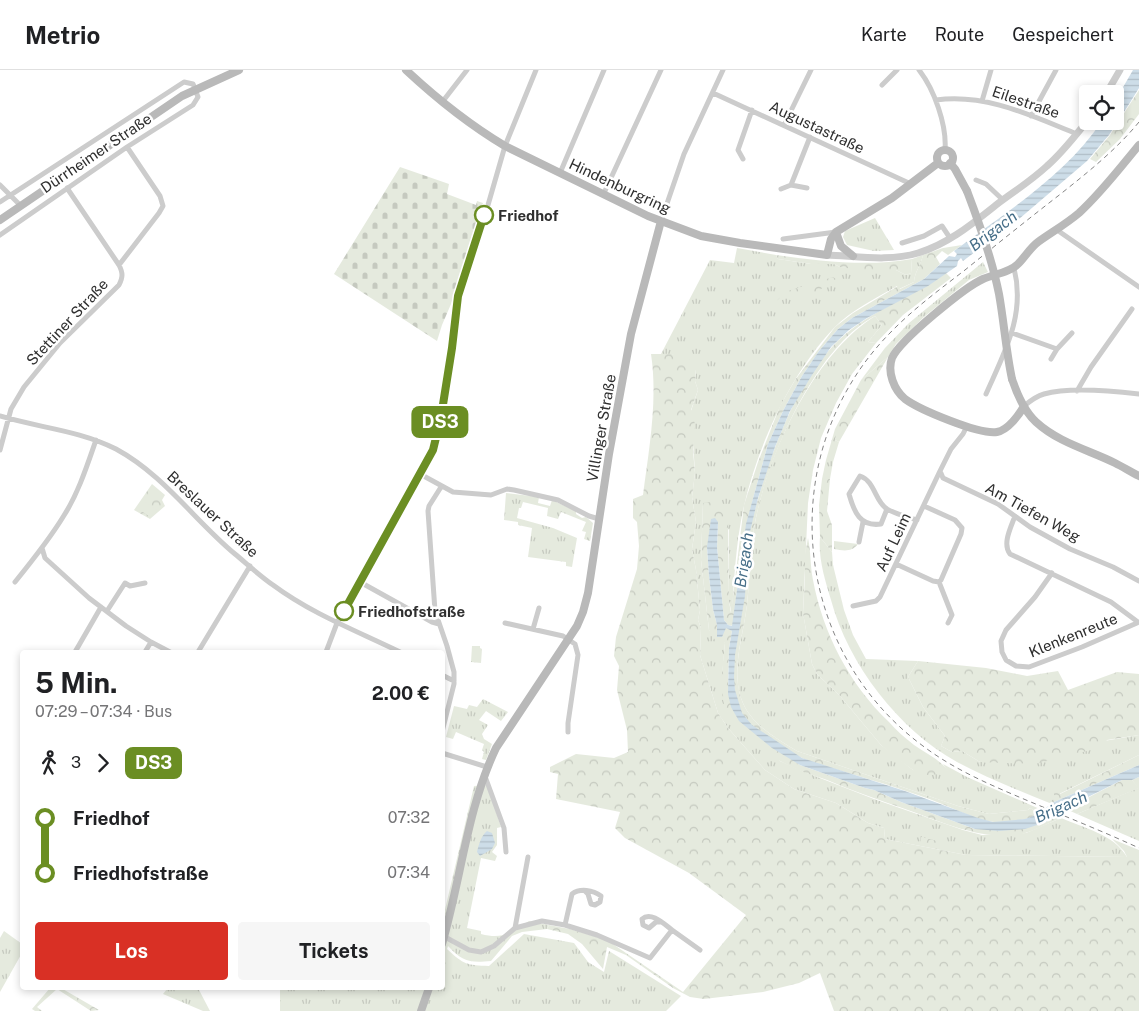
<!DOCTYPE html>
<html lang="de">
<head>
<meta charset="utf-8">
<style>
	:root { --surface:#fff; --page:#f6f6f6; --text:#202124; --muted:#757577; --line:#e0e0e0; --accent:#d93025 }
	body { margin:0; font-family:"Public Sans",sans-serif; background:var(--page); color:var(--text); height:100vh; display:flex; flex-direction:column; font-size:19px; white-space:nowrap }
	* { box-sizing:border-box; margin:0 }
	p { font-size:16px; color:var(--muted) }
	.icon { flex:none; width:28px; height:28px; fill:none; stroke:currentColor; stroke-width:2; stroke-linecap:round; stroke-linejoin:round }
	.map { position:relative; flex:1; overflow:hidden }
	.sheet { position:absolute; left:20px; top:580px; width:425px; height:340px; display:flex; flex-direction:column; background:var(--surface); border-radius:5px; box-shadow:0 2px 8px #0003 }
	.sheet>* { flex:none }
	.badge { padding:0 10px; border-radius:8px; font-size:18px; line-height:32px }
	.tools { position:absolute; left:1079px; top:15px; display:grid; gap:10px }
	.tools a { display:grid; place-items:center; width:45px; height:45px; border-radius:5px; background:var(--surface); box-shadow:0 2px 8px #0003; font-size:25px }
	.map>.badge { position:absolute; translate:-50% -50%; box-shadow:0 0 0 2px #fff }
	.legs { display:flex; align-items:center; gap:8px; height:55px; padding:0 15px; font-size:16px }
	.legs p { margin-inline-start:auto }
	.head { display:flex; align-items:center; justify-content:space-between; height:85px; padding:0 15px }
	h1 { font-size:28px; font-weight:700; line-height:38px }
	.action { display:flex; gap:10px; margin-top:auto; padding:10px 15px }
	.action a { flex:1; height:58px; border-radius:5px; background:var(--accent); color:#fff; font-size:20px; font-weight:700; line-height:58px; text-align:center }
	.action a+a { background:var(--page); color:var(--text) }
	ul { padding:0 15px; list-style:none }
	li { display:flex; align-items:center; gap:18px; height:55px; font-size:19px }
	li i { display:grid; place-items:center; width:8px; height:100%; margin:0 6px; background:currentColor }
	li i::after { content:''; width:12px; height:12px; margin:-6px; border:4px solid; border-radius:50%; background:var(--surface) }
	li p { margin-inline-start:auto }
	li:first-child i { background:linear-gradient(#0000 50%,currentColor 0) }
	li:last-child i { background:linear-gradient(currentColor 50%,#0000 0) }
	header { display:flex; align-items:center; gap:30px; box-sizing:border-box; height:70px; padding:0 25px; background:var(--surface); border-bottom:1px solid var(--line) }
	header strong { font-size:24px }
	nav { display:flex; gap:28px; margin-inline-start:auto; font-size:18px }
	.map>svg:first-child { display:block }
	.grass { fill:url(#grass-tufts) }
	.forest { fill:url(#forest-crowns) }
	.cemetery { fill:url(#cemetery-stones) }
	.pitch { fill:#e5eade }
	.water { fill:url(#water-rules) }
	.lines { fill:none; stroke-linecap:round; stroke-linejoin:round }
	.minor { stroke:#ccc; stroke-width:5 }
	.tertiary { stroke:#ccc; stroke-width:7 }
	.secondary { stroke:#b9b9b9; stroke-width:8 }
	.rail { stroke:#848484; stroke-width:1; stroke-dasharray:5 4; stroke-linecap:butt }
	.secondary-bridge { stroke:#b9b9b9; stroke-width:8 }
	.line-1-casing { stroke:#fff; stroke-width:11 }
	.line-1 { stroke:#6b8e23; stroke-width:8 }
	.stop-1-dot { fill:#fff; stroke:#6b8e23; stroke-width:2.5 }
	.labels { text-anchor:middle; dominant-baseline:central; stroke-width:5; stroke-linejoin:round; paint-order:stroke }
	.street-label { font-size:15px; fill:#2f2f2f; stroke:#fff }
	.stop-label { font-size:15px; font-weight:bold; fill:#2f2f2f; stroke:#fff; text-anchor:start }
	.water-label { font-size:16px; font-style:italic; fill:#466e88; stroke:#fff }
</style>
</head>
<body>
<header>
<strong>Metrio</strong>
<nav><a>Karte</a><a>Route</a><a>Gespeichert</a></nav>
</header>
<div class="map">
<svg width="1139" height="941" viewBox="0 0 1139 941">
	<defs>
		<pattern id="grass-tufts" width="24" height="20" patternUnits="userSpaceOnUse" patternTransform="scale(1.25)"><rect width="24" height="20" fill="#e5eade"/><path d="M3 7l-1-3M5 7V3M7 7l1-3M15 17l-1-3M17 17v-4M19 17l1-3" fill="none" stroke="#c5c9bf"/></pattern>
		<pattern id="forest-crowns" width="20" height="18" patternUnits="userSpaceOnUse" patternTransform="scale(1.25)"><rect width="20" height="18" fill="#e5eade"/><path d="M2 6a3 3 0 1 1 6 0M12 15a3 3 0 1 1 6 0" fill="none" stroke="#c5c9bf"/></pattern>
		<pattern id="cemetery-stones" width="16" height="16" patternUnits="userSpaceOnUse" patternTransform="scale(1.25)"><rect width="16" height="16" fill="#e5eade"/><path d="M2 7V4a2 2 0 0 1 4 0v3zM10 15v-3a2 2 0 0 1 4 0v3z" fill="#c5c9bf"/></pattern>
		<pattern id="water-rules" width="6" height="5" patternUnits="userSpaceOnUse" patternTransform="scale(1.25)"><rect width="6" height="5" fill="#cddde8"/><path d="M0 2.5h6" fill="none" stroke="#b0bec7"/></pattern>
	</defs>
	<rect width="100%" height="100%" fill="#fff"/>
	<path class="grass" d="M875,148L894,180L874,181L847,175L843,167L845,161Z
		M737,178L776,185L778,189L811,194H834L840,197L896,200L906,205L911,203L912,189L923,185C921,194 914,204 914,212L899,219L897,216C877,228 851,240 834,258C791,303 758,375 744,436C736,471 734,509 732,545L729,531V460L703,433L701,490L709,560L725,573L722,606L780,691L802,701L874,729L963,760L982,765L1026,763L1061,748C1083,758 1114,764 1127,787L966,785L885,769L884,758L868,753L836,733L794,719L765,700L728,658L718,643L700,585L701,558L698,550L700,540L696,500L692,479L696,452L692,427L695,403L691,341L698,320L695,311L696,300L672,284H661L710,190L734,193Z
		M983,192L988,202L969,210L924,247L896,274L888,287L861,310L885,278L909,253Z
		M875,246L882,255L868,272L876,273L852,304L836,333L821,368L813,400L808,433L803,543L812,594L817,604L840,626L881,675L913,700L949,703L943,694L967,707L1042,740L1039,743L1030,738L1028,740L989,744L958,736L797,681C775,668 749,653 741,628C731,598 744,564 747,534C750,509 750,483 754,458C766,387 813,285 875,246Z
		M835,359V370L839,372L833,392L830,409H822L826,390Z
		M506,423L539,427L538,433L550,436L552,430L576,441V444L582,448L586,447L593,453L590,471L584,469L586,462L582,461L586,452L561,442L558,449L547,446L548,438L523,432L521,438H519L517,448L553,458L577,468L572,497L566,496V492L528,487L532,458L518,455V452L504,450Z
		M820,467L832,482L833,495L844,540L853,565L866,589L918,591L908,607L923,637L945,666L941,676L952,682L962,681L980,692L1139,665V685L1059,724L1054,717V732L1052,734C1020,721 987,708 957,692C899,660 848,594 831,530C825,510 818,488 820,467Z
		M472,576H480V578L482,579L481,593L471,592Z
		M483,629L508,642L501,651L486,641L479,650L488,655L482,664L484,669L492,674L486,690L482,689L484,682L482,680L484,674L456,662L453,669L446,667L454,636L467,639L469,635L477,637Z
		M1139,707V771L1077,744L1138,718L1132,710Z
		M487,715L501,757L497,758V775L492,782L497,786L495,791L481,788L467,858L481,861V864C504,870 510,862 529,851L549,855L547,859L522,862L512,866L491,891C470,893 463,892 448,876L447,879C464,895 467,895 489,896L524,864L574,873L588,892L604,902L609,881L681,926L666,941H280V918H442L443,848L474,716Z
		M4,861L22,874V883L0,922V868Z
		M165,918H198L210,941H203L163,924L167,919Z"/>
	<path class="forest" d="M1139,20V44L1120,69L1096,92L1090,89L1110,65Z
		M962,175L948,185L942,181L936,187L940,194L924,209L852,248L838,259L819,281L802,306L784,339L768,374L754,425L742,474L733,556L728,555L724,550L717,477L718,452L707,477L709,506L713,539L717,555V567L726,557L732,561L729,578L728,624L739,651L800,695L865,718L874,720L901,732L975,759L1046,752L1056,746L1061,748C1044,755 1026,766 1007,766C971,766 939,751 905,739C879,730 853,721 827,710C812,705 796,700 782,692C764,682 744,667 732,651C716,630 723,597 725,573L715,570L709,560L701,490L703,433L709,432L724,435L728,443L729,531L731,543L744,435L758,392L780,336L795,310L835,257L853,243L898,216L900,219L914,212C914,204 921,194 923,185L943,178Z
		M776,185C821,191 867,197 912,189L911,203L906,205L896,200H860L840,197L834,194H811L778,189Z
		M946,203L951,208L903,245L876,273L868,272L882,255L875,246C814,278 765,393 754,458C750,483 750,509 747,534C744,564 731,597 741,628C749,653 775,668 797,681L958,736L989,744L1028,740L1030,738L1039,743C1029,751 1007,752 994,752C980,751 966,744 954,739C938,732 922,726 906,721C880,712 854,705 828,697C819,694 808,691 800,687C783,678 752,660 743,643C723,609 740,562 744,526C747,508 745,489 748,471C751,450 758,429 764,409C779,364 799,312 832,277C863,243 909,229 946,203Z
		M833,207L836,209L815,223L802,224L801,234H795L793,224L781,227L770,236L766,233L778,224Z
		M651,284H672L689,289L696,299L695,311L698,320L691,340L695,344L693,381L695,403L692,427L696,452L692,479L696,500L700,540L698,550L701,558L700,585L718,643L728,658L765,700L794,719L836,733L868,753L884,758L885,769L966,785L1127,787L1124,781L1112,769L1139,780V941H834L820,903L799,913L763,922L704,929L690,927L673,918L626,885L607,877L603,899L582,874L568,864L547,859L549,855L570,859L607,870L683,922L746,845L689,803L625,768L615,758L620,742L556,729L558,704L550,702V697L576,684L614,688L628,682L627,660L617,620L619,596L614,586L616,567L637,499L639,476L637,452L633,448V429L643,425C649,379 658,330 651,284Z
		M888,287L839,372L835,370V359L861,310Z
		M822,409H830L827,441L832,455V482L820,467L819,435Z
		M152,414L165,425L162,430L165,436L150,449L134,440Z
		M808,468C811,482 810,496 813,510C823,563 849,614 889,652C896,660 905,668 914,675C927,684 941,690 950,703L931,705H920L892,685L881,675L840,626L817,604L812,594L803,543L805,507V484Z
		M834,471L858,474C852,482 844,481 834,479Z
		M918,591L986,598L1027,606L1058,601L1068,620L1117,602L1139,604V665L1107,670L1103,677L1035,694L980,692L962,681L952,682L941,676L945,666L923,637L908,607Z
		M1139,685V695L1054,732V717L1058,711L1060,712V724Z
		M1122,710H1132L1139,718L1077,744L1066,739Z
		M921,767L958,776L957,780L921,772Z
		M50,918H61L99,940L91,941L57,919L37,937L42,941H35L32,939Z"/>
	<path class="cemetery" d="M400,97L449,114L447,124L476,135L477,131L483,133L451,234L442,255L437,271L334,204Z"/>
	<path class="pitch" d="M144,431L158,441L150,447L137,438Z"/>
	<path class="water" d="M1133,0H1139V18L1131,31L1109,65L1087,91L1019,149L963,191L961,188L958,191L957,196L928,216L867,248L849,260L831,277L812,305L790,341L775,377L758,428L748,470L745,526L735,585L734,607L735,620L742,643L752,655L802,688L905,721L978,748L993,752L1025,749L1036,745L1054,732L1139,695V707L1132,710H1122L1074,734L1046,752L1025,759L999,761L975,759L901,732L874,720L865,718L800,695L772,678L739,651L731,637L728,624L729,578L732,561L726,558L722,567H717V555L713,539L709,506L707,477L711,449L715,448L718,452L717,477L724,550L728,555L732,556L746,454L768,374L784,339L802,306L819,281L838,259L852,248L924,209L949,186L955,187L957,184L954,181C1006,142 1065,106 1102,51H1115V31Z
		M487,761L492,763L495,773L492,779L480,786L477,782C479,774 481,766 487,761Z"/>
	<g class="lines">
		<path class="minor" d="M919,0C934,19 947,55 945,80
			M882,15L897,0
			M713,23L911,114
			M936,30C986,23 1032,46 1077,64
			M443,31L467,0
			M982,31L991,0
			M1031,46L1056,0
			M784,55L811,0
			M743,89L738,80L752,40
			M560,103L604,0
			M976,110L986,114L1003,130
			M0,115L20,135
			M791,115L810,67
			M781,119L791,115L807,118
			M604,123L661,0
			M0,132L184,12L193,14L198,27L193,35L127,77L0,165
			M661,151L684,84L723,0
			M1057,160L1139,217
			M783,169L836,162
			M902,173L924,166L942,156L950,168
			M119,195L159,143L163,136L160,126L127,77
			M1012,263L1057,279
			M1051,289L1057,279L1072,263
			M1077,321L1091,297L1132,239
			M986,324C1004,283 1026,245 1014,198
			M1024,336C1030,331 1037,326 1044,324C1068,317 1114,321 1139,324
			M0,346C40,358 78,360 116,379C164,405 194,450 235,484C247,494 260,506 273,515C312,544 357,561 400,582
			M967,356L963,364L951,379L940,401L943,408L998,434L1030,457L1070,479L1113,497L1139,511
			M0,380L11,339L24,317L60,273L119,215C123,207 123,203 119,195L67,118
			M420,404L453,422L491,425L507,419L514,420L558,430L589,446L599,449
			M441,417L429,436L428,441L435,541L447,576L454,602V614L442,662
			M887,439L881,454C860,457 854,442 849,424L860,406C875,411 875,432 887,439C895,444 907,447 917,450
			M1015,446C1011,457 1002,474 1010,484L1111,532L1138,552
			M859,472L863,452
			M42,478L45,488L89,528L126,556L151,572L170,582
			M896,494L933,511L939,512L941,510L961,464L962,458L955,450L924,436
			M1052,503L1035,527L1006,560L1001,571L1002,582L1006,590L1016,596L1029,597L1082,577L1137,553
			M15,512C32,491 49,470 63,447C78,424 87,396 96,370
			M360,512L432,552L439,554
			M939,512L952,545L948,553
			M853,536L876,531L880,527L940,401
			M107,541L125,513L130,516L145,513
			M505,553L563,566L575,574L578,585L568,653V662
			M533,559L539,538
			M75,582L101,537
			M145,582L151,572
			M198,582L250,496
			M326,582L337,553L433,380L438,362L452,278L457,226L488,135L505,76L536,0
			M442,605L454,611
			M442,683L487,697
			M483,708L486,709L504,758L506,782
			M565,855L572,824C580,818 593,820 601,826L600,832L595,835L591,834L588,824L585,821
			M515,858L528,787
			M672,860L700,880
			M445,867L469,880L481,882L494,876L515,858L542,851L565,855L597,865L650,888L672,860C664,854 651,841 642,849L643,855L649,858L656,852H660"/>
		<path class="tertiary" d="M1106,24L1120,0
			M827,185C856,186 889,192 918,183C948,174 972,154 996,135C1013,122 1031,111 1047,96C1063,82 1075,66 1088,50"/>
		<path class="secondary" d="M406,0C436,28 470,55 505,76L648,146L701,166L740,173L827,185L831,169L836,162L892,128L938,93
			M937 88a8 8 0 1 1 16 0a8 8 0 1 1-16 0Z
			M950,93L955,99L967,121
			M0,150L182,26L239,0
			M836,162L841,176L853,186
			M1012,309C1017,324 1024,341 1036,352C1059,373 1089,380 1115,393C1123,397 1131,402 1139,406
			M1024,336C1019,345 1008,360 997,362C980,365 920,340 905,329C894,320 887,302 892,288C900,270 965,217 983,209C994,204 1009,203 1018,194C1025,187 1030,178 1038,172C1052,162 1066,154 1079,143C1101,123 1120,98 1139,75
			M442,874C461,809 467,739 496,678L577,556L583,542L588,523L609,384L631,264L661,151
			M421,941L429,918"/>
		<path class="rail" d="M1139,52C1116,80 1087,103 1058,126C1027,150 996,175 965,200C939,220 912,240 889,264C774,382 790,578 923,676C952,698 986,713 1019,727C1059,744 1100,760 1139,778"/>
		<path class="secondary-bridge" d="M967,121C980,155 992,189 999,224C1004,252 1006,281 1012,309"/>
	</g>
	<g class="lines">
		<defs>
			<path id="line-1" d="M344,541L433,380L441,347L452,278L458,226L484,145"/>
		</defs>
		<use href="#line-1" class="line-1-casing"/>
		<use href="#line-1" class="line-1"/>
	</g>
	<g class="stop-1-dot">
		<circle cx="484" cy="145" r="9"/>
		<circle cx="344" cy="541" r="9"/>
	</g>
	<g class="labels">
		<g class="street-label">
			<text transform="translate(1026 32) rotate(19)">Eilestraße</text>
			<text transform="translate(817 57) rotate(25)">Augustastraße</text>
			<text transform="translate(96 83) rotate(-34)">Dürrheimer Straße</text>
			<text transform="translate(620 116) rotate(25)">Hindenburgring</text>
			<text transform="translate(67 252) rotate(-47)">Stettiner Straße</text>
			<text transform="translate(601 358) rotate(-80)">Villinger Straße</text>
			<text transform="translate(1033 442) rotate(29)">Am Tiefen Weg</text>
			<text transform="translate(213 444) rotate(43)">Breslauer Straße</text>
			<text transform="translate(893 472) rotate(-65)">Auf Leim</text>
			<text transform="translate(1073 565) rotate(-22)">Klenkenreute</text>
		</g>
		<g class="stop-label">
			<text x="498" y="145">Friedhof</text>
			<text x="358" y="541">Friedhofstraße</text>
		</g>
		<g class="water-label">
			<text transform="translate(993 161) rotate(-37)">Brigach</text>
			<text transform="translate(744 490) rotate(-82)">Brigach</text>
			<text transform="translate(1061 737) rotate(-24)">Brigach</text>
		</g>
	</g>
</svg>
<div class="tools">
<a><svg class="icon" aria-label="locate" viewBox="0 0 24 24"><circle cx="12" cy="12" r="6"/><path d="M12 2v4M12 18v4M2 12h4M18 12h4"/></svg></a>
</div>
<b class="badge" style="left:440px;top:352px;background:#6b8e23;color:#fff">DS3</b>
<section class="sheet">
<div class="head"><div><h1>5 Min.</h1><p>07:29 – 07:34 · Bus</p></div><b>2.00 €</b></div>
<div class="legs"><svg class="icon" aria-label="walk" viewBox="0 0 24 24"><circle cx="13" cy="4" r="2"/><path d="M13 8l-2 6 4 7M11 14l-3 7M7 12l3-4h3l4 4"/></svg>3<svg class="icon" aria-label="forward" viewBox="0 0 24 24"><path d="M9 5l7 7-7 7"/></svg><b class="badge" style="background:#6b8e23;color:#fff">DS3</b></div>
<ul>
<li><i style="color:#6b8e23"></i><b>Friedhof</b><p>07:32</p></li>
<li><i style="color:#6b8e23"></i><b>Friedhofstraße</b><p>07:34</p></li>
</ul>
<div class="action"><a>Los</a><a>Tickets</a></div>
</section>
</div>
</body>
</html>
